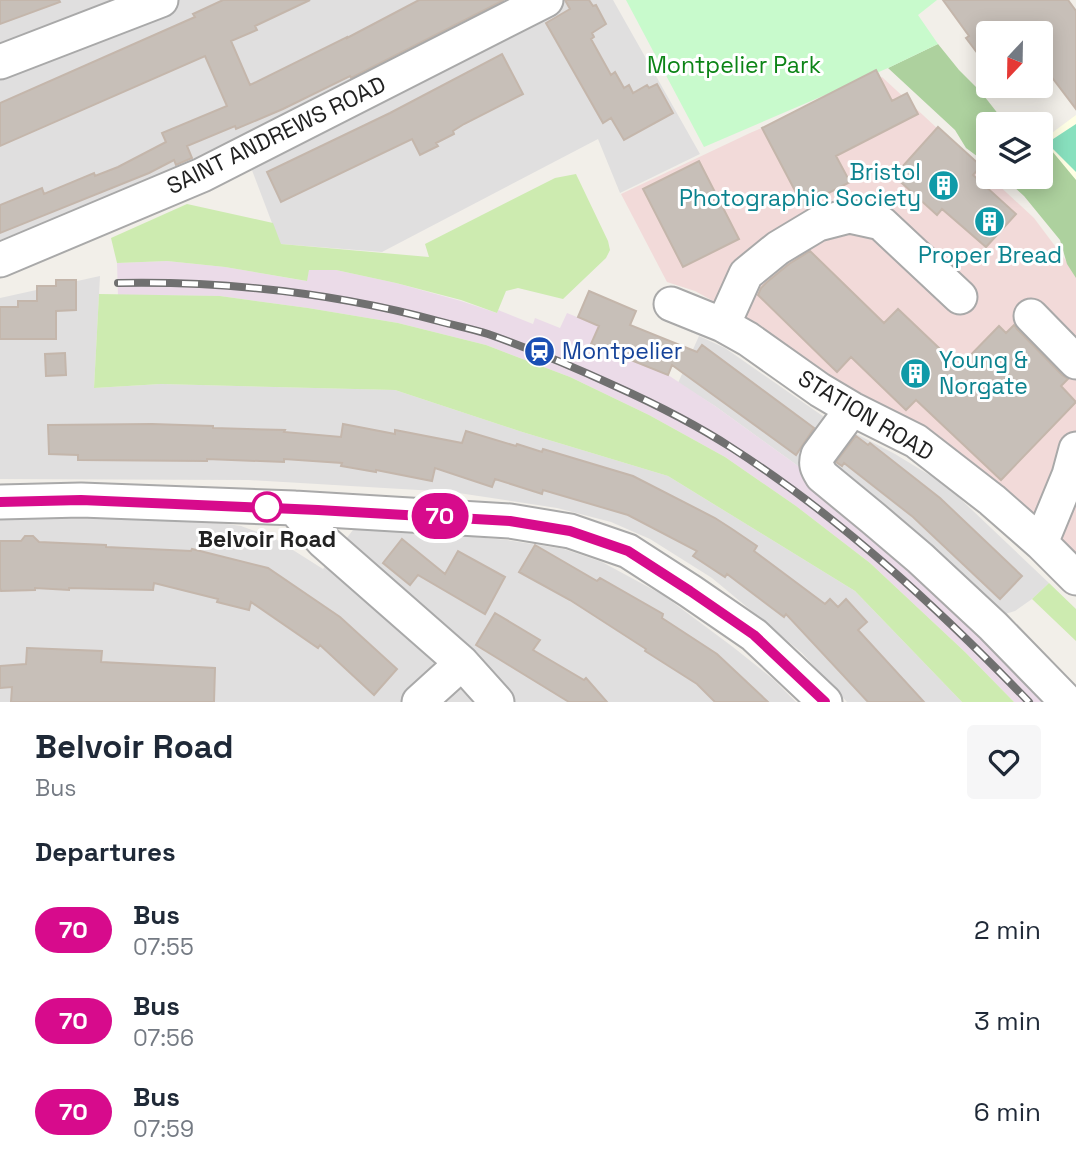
<!DOCTYPE html>
<html lang="en">
<head>
<meta charset="utf-8">
<style>
	:root { --surface:#fff; --page:#f6f6f7; --text:#1f2937; --muted:#747a83 }
	body { margin:0; font-family:"Space Grotesk",sans-serif; background:var(--page); color:var(--text); height:100vh; display:flex; flex-direction:column; font-size:26px; white-space:nowrap }
	* { box-sizing:border-box; margin:0 }
	p { font-size:23px; color:var(--muted) }
	.icon { flex:none; width:38px; height:38px; fill:none; stroke:currentColor; stroke-width:2; stroke-linecap:round; stroke-linejoin:round }
	.map { position:relative; height:702px; overflow:hidden }
	.panel { display:flex; flex-direction:column; background:var(--surface); flex:1 }
	.panel>* { flex:none }
	.badge { padding:0 14px; border-radius:23px; font-size:24px; line-height:46px }
	.needle { width:46px; rotate:202deg }
	.tools { position:absolute; left:976px; top:21px; display:grid; gap:14px }
	.tools a { display:grid; place-items:center; width:77px; height:77px; border-radius:7px; background:var(--surface); box-shadow:0 4px 18px #0003; font-size:35px }
	.map>.badge { position:absolute; translate:-50% -50%; box-shadow:0 0 0 4px #fff }
	h2 { padding:0 35px; font-size:26px; line-height:63px }
	.round { display:grid; place-items:center; flex:none; width:74px; height:74px; border-radius:7px; background:var(--page) }
	.summary { display:flex; align-items:center; justify-content:space-between; height:119px; padding:0 35px }
	h1 { font-size:33px; font-weight:700; line-height:52px }
	ul { padding:0; list-style:none }
	li { display:flex; align-items:center; gap:21px; height:91px; padding:0 35px }
	li div { flex:1 }
	li b { display:block; font-size:26px }
	li em { font-style:normal }
	li .badge { min-width:77px; font-weight:700; text-align:center }
	.map>svg:first-child { display:block }
	.residential { fill:#e0dfdf }
	.commercial { fill:#f2dad9 }
	.industrial { fill:#ebdbe8 }
	.education { fill:#ffffe5 }
	.grass { fill:#cdebb0 }
	.forest { fill:#add19e }
	.park { fill:#c8facc }
	.pitch { fill:#88e0be }
	.building { fill:#c7bfb8; stroke:#c4b6ab; stroke-width:2 }
	.lines { fill:none; stroke-linecap:round; stroke-linejoin:round }
	.minor-casing { stroke:#a9a9a9; stroke-width:37 }
	.minor { stroke:#fff; stroke-width:33 }
	.rail-casing { stroke:#707070; stroke-width:8 }
	.rail { stroke:#fff; stroke-width:5; stroke-dasharray:16; stroke-linecap:butt }
	.line-casing { stroke:#fff; stroke-width:16 }
	.line { stroke:#d70b8c; stroke-width:10 }
	.stop-dot { fill:#fff; stroke:#d70b8c; stroke-width:3.5 }
	.labels { text-anchor:middle; dominant-baseline:central; stroke-width:6; stroke-linejoin:round; paint-order:stroke }
	.park-label { font-size:23px; fill:#0c8416; stroke:#fff }
	.street-label { font-size:23px; fill:#222; stroke:#fff }
	.culture-label { font-size:23px; fill:#0d838f; stroke:#fff; text-anchor:end }
	.transit-label { font-size:23px; fill:#164399; stroke:#fff; text-anchor:start }
	.stop-label { font-size:23px; font-weight:bold; fill:#222; stroke:#fff }
</style>
</head>
<body>
<div class="map">
<svg width="1076" height="702" viewBox="0 0 1076 702">
	<rect width="100%" height="100%" fill="#f2efe9"/>
	<path class="residential" d="M0,0H613L700,154L620,193L598,139L382,252L280,244L242,144L0,240Z
		M100,276L94,388L161,384L395,390L519,431L668,476L855,591L962,702H847L802,653L712,578L650,539L611,522L557,508L452,492L249,480L0,479V298Z
		M699,336L725,348L827,419L895,454L936,479L952,491L1049,583L1032,599L1015,611L995,617L823,484L715,406L678,383Z
		M0,517H179L241,526L274,538L323,569L356,526L507,540L564,549L602,562L663,595L733,647L773,679L796,702H0Z"/>
	<path class="commercial" d="M882,77L1034,218L1076,274V556L902,423L751,322L695,291L667,282L621,194L750,133Z"/>
	<path class="industrial" d="M167,261L225,267L306,281L309,270H336L396,283L461,301L497,313L498,310L533,324L535,318L560,328L567,313L599,326L592,344L668,375L715,406L823,484L1057,702H1014L965,652L870,563L796,506L725,457L649,415L570,377L486,345L398,323L308,308L220,296L118,295L117,263Z"/>
	<path class="education" d="M1076,115V190L1041,164V141Z"/>
	<path class="grass" d="M576,174L608,241L610,250L606,258L563,299L518,288L506,291L497,313L461,300L396,283L336,270H309L307,281L225,267L167,261L117,263L111,238L187,204L273,223L281,244L429,257L425,244L555,178Z
		M99,294L220,296L308,308L398,323L486,345L570,377L649,415L725,457L796,506L870,563L965,652L1014,702H962L855,591L668,476L519,431L395,390L161,384L94,388Z
		M1049,583L1076,609V641L1032,599Z"/>
	<path class="forest" d="M938,44L959,70L981,92L1006,124H989V165L966,148L955,130L888,68Z
		M1041,148L1052,151L1076,180V278L1067,264L1060,240L1024,196L1003,177H1041Z"/>
	<path class="park" d="M626,0H937L918,15L938,44L888,68L704,147Z"/>
	<path class="pitch" d="M1076,124V172L1047,143Z"/>
	<path class="building" d="M0,0H59L60,2L0,24Z
		M223,0H310L255,26L257,30L231,41L250,85L347,37V38L419,0H504L351,78L350,76L283,109L236,129L235,126L187,146L192,158L176,165L174,160L149,173L0,233V205L42,188L44,194L94,173L95,176L118,167L166,142L162,133L227,106L205,56L0,146V103L195,17L193,14Z
		M565,0H589L593,6L596,5L606,24L592,33L594,37L591,39L611,75L615,72L624,88L629,85L633,93L647,85L649,88L657,84L673,113L624,140L611,118L603,123L546,23L570,9Z
		M943,0H1068L1076,11V109L1041,63V33H989V62L981,52L978,54L966,38L969,36Z
		M502,54L523,94L464,124L453,131L454,134L436,143L438,146L420,155L412,139L281,202L267,172L390,113Z
		M876,70L892,101L907,93L918,114L836,156L850,182L803,206L762,128Z
		M938,127L981,166L973,175L1016,214L986,247L942,209L937,215L894,176Z
		M699,161L739,239L683,267L643,189Z
		M810,251L884,323L898,309L959,367L999,326L1006,333L1014,325L1017,329L1062,375L1068,379L1061,386L1076,402L1001,480L916,400L906,410L851,357L837,372L758,295L761,288L767,282L789,264Z
		M56,280H76V310L56,311V339H0V307H18V301H37V286H56Z
		M589,291L636,311L630,325L697,352L702,345L814,428L796,455L672,365L668,375L591,344L599,326L578,317Z
		M65,353L66,375L46,376L45,354Z
		M152,424L213,426V428L285,430L284,432L341,437L343,424L395,434V430L462,443L466,431L516,446L517,444L542,452L543,449L633,476L715,518L732,529L757,546L754,551L825,604L830,599L838,607L846,599L867,622L858,630L924,702H868L786,614L784,617L727,574L725,577L693,556L697,551L628,515L543,490L542,494L495,479L492,487L435,468L432,481L376,470V472L341,466L342,463L284,459V462L207,459V461L78,460V455L49,454L48,425Z
		M856,436L868,445L870,443L940,498L1022,576L1000,599L913,517L844,463L842,466L836,462Z
		M25,536H33L39,542L106,545V547L191,551L192,549L268,568L340,617L397,669L374,695L320,645L318,648L251,602L249,610L217,602L218,599L154,583L153,590L69,588V590L35,588V590L1,591L0,588V541H21Z
		M402,539L445,574L458,551L505,577L485,614L418,575L410,585L383,563Z
		M535,545L597,581L600,578L663,614L662,618L665,620L717,654L768,702H715L697,684L645,651L646,649L570,600L519,572Z
		M495,613L540,640L533,650L584,680L586,678L607,702H569L476,645Z
		M27,648L102,651L101,662L215,668L214,702H11L12,687L0,688V666L26,664Z"/>
	<g class="lines">
		<defs>
			<path id="minor" d="M0,62L161,0
				M0,260L202,175L546,0
				M671,304L723,325L748,339L820,390L852,409L916,441L992,500L1041,543L1076,578
				M1031,316L1076,362
				M723,325L746,274L778,248L818,224L849,216L881,223L960,297
				M852,409L818,455C815,464 817,468 822,476L873,518L920,558L993,626L1067,702
				M0,502L81,500L294,508L510,521L570,531L628,551L690,591L754,635L825,702
				M294,508L323,541L462,663L497,702
				M1041,543L1069,475L1076,449
				M419,702L462,663"/>
		</defs>
		<use href="#minor" class="minor-casing"/>
		<use href="#minor" class="minor"/>
		<defs>
			<path id="rail" d="M118,283C227,281 336,293 442,322C457,326 473,329 488,334C531,349 574,367 615,386C655,404 695,424 732,448C840,517 940,610 1029,702"/>
		</defs>
		<use href="#rail" class="rail-casing"/>
		<use href="#rail" class="rail"/>
	</g>
	<g class="lines">
		<defs>
			<path id="line" d="M0,502L81,500L318,510L510,521L570,531L628,551L690,591L754,635L825,702"/>
		</defs>
		<use href="#line" class="line-casing"/>
		<use href="#line" class="line"/>
	</g>
	<defs>
		<symbol id="building-disc" viewBox="-11 -11 22 22"><circle r="9.5" fill="#0f9aa8" stroke="#fff"/><path d="M-4-6H4V6H1V3H-1V6H-4ZM-2.5-4.3h1.7v1.8h-1.7ZM.8-4.3h1.7v1.8H.8ZM-2.5-1h1.7V.8h-1.7ZM.8-1h1.7V.8H.8Z" fill="#fff"/></symbol>
		<symbol id="station-disc" viewBox="-11 -11 22 22"><circle r="9.5" fill="#1a4fb4" stroke="#fff"/><path d="M-3-6H3Q5-6 5-4V2Q5 4 3 4L4.5 6H3L1.5 4h-3L-3 6H-4.5L-3 4Q-5 4-5 2V-4Q-5-6-3-6ZM-3.5-4v3h7v-3ZM-3.5 1v1.5H-2V1ZM2 1v1.5H3.5V1Z" fill="#fff"/></symbol>
	</defs>
	<g fill-rule="evenodd">
		<use href="#building-disc" x="926" y="168" width="35" height="35"/>
		<use href="#building-disc" x="972" y="204" width="35" height="35"/>
		<use href="#station-disc" x="522" y="334" width="35" height="35"/>
		<use href="#building-disc" x="898" y="356" width="35" height="35"/>
	</g>
	<circle class="stop-dot" cx="267" cy="507" r="14"/>
	<g class="labels">
		<g class="park-label">
			<text x="734" y="65">Montpelier Park</text>
		</g>
		<g class="street-label">
			<text transform="translate(276 135) rotate(-26)">SAINT ANDREWS ROAD</text>
			<text transform="translate(866 415) rotate(31)">STATION ROAD</text>
		</g>
		<g class="culture-label">
			<text x="921" y="172">Bristol<tspan x="921" dy="26">Photographic Society</tspan></text>
			<text x="990" y="255" text-anchor="middle">Proper Bread</text>
			<text x="939" y="360" text-anchor="start">Young &amp;<tspan x="939" dy="26">Norgate</tspan></text>
		</g>
		<g class="transit-label">
			<text x="562" y="351">Montpelier</text>
		</g>
		<g class="stop-label">
			<text x="267" y="539">Belvoir Road</text>
		</g>
	</g>
</svg>
<div class="tools">
<a><svg class="needle" viewBox="-14 -14 28 28"><path d="M0-13l5 13h-10z" fill="#e53935"/><path d="M0 13l5-13h-10z" fill="#747a83"/></svg></a>
<a><svg class="icon" aria-label="layers" viewBox="0 0 24 24"><path d="M12 4l9 5-9 5-9-5zM3 14l9 5 9-5"/></svg></a>
</div>
<b class="badge" style="left:440px;top:516px;background:#d70b8c;color:#fff">70</b>
</div>
<section class="panel">
<div class="summary"><div><h1>Belvoir Road</h1><p>Bus</p></div><a class="round"><svg class="icon" aria-label="heart" viewBox="0 0 24 24"><path d="M12 20l-8-8c-3-5 5-10 8-4 3-6 11-1 8 4z"/></svg></a></div>
<h2>Departures</h2>
<ul>
<li><span class="badge" style="background:#d70b8c;color:#fff">70</span><div><b>Bus</b><p>07:55</p></div><em>2 min</em></li>
<li><span class="badge" style="background:#d70b8c;color:#fff">70</span><div><b>Bus</b><p>07:56</p></div><em>3 min</em></li>
<li><span class="badge" style="background:#d70b8c;color:#fff">70</span><div><b>Bus</b><p>07:59</p></div><em>6 min</em></li>
</ul>
</section>
</body>
</html>
